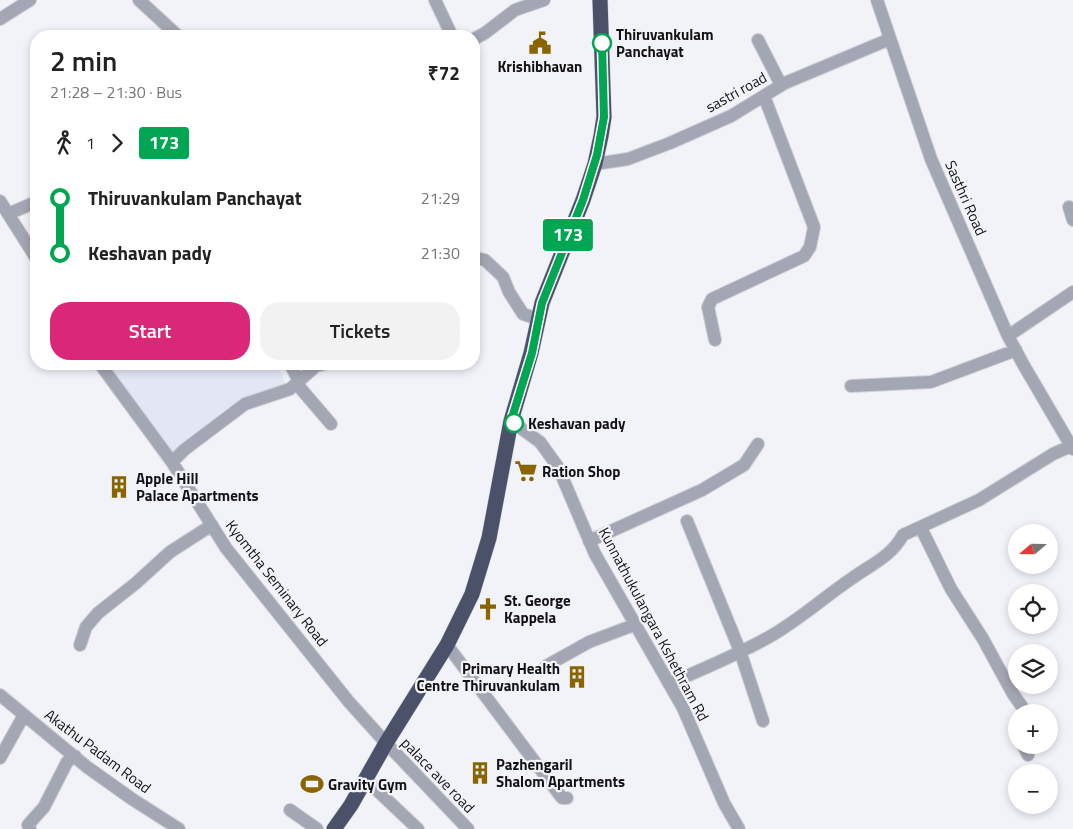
<!DOCTYPE html>
<html lang="en">
<head>
<meta charset="utf-8">
<style>
	:root { --surface:#fff; --page:#f2f2f2; --text:#222; --muted:#767676; --accent:#db2777 }
	body { margin:0; font-family:"Titillium Web",sans-serif; background:var(--page); color:var(--text); height:100vh; display:flex; flex-direction:column; font-size:19px; white-space:nowrap }
	* { box-sizing:border-box; margin:0 }
	p { font-size:16px; color:var(--muted) }
	.icon { flex:none; width:28px; height:28px; fill:none; stroke:currentColor; stroke-width:2; stroke-linecap:round; stroke-linejoin:round }
	.map { position:relative; flex:1; overflow:hidden }
	.details { position:absolute; left:30px; top:30px; width:450px; height:340px; display:flex; flex-direction:column; background:var(--surface); border-radius:20px; box-shadow:0 2px 8px #0003 }
	.details>* { flex:none }
	.badge { padding:0 10px; border-radius:4px; font-size:18px; line-height:32px }
	.needle { width:32px; rotate:250deg }
	.tools { position:absolute; left:1008px; top:524px; display:grid; gap:10px }
	.tools a { display:grid; place-items:center; width:50px; height:50px; border-radius:50%; background:var(--surface); box-shadow:0 2px 8px #0003; font-size:25px }
	.map>.badge { position:absolute; translate:-50% -50%; box-shadow:0 0 0 2px #fff }
	.legs { display:flex; align-items:center; gap:8px; height:55px; padding:0 20px; font-size:16px }
	.legs p { margin-inline-start:auto }
	.head { display:flex; align-items:center; justify-content:space-between; height:85px; padding:0 20px }
	h1 { font-size:28px; font-weight:600; line-height:38px }
	.action { display:flex; gap:10px; margin-top:auto; padding:10px 20px }
	.action a { flex:1; height:58px; border-radius:20px; background:var(--accent); color:#fff; font-size:20px; font-weight:600; line-height:58px; text-align:center }
	.action a+a { background:var(--page); color:var(--text) }
	ul { padding:0 20px; list-style:none }
	li { display:flex; align-items:center; gap:18px; height:55px; font-size:19px }
	li i { display:grid; place-items:center; width:8px; height:100%; margin:0 6px; background:currentColor }
	li i::after { content:''; width:12px; height:12px; margin:-6px; border:4px solid; border-radius:50%; background:var(--surface) }
	li p { margin-inline-start:auto }
	li:first-child i { background:linear-gradient(#0000 50%,currentColor 0) }
	li:last-child i { background:linear-gradient(currentColor 50%,#0000 0) }
	.map>svg:first-child { display:block }
	.built { fill:#e3e6f4 }
	.lines { fill:none; stroke-linecap:round; stroke-linejoin:round }
	.street-casing { stroke:#cdcfd4; stroke-width:14 }
	.highway-casing { stroke:#cdcfd4; stroke-width:16 }
	.street { stroke:#a3a6b3; stroke-width:12 }
	.highway { stroke:#4b5169; stroke-width:15 }
	.line-1-casing { stroke:#fff; stroke-width:11 }
	.line-1 { stroke:#00a651; stroke-width:8 }
	.stop-1-dot { fill:#fff; stroke:#00a651; stroke-width:2.5 }
	.labels { text-anchor:middle; dominant-baseline:central; stroke-width:4.5; stroke-linejoin:round; paint-order:stroke }
	.stop-label { font-size:15px; font-weight:bold; fill:#121214; stroke:#f1f3f9; text-anchor:start }
	.poi-label { font-size:15px; font-weight:bold; fill:#121214; stroke:#f1f3f9; text-anchor:start }
	.street-label { font-size:15px; fill:#121214; stroke:#f1f3f9 }
</style>
</head>
<body>
<div class="map">
<svg width="1073" height="829" viewBox="0 0 1073 829">
	<rect width="100%" height="100%" fill="#f1f3f9"/>
	<path class="built" d="M109,364H277L287,387L248,399L172,457Z"/>
	<g class="lines">
		<defs>
			<path id="street" d="M139,0L178,36
				M435,0L452,36
				M877,0L931,159L1008,336L1023,364L1071,446
				M0,19L30,0
				M474,39L485,33L515,10L544,0
				M758,40L781,85
				M595,164L628,159L670,143L731,116L785,83L890,39
				M0,201L36,258
				M1069,207L1073,220
				M8,214L36,202
				M474,259L476,258L485,260L503,277L509,292L523,314L538,319
				M1008,336L1073,292
				M715,340L708,307L712,299L804,256L810,247L814,227L764,96
				M100,364L172,462L226,548L349,702L386,743L468,829
				M290,364L299,381
				M296,383L331,424
				M851,386L931,382L1016,350
				M511,421L540,442L558,467L595,554L683,708L724,803L739,829
				M172,462L184,450L245,404L290,389L316,366L324,364
				M687,521L740,651L763,721
				M921,528L951,589L983,639L1013,694L1026,712
				M589,541L702,490L744,465L758,444
				M80,645L86,627L98,613L136,583L170,552L212,525
				M447,645L562,798H567
				M546,666L589,642L634,625
				M669,684C702,669 737,655 769,637C799,620 823,598 851,579C870,565 891,557 903,535L979,500L1053,454L1071,446L1073,449
				M0,695L87,767L132,799L179,829
				M1023,745L1028,755
				M0,758L24,715
				M365,779L418,829
				M290,810L317,829
				M30,829L28,825L44,807L67,762L75,756"/>
			<path id="highway" d="M334,829L351,805L386,743L447,645L472,594L489,538L511,421L531,353L542,303L583,200L595,164L601,136L604,117L600,0"/>
		</defs>
		<use href="#street" class="street-casing"/>
		<use href="#highway" class="highway-casing"/>
		<use href="#street" class="street"/>
		<use href="#highway" class="highway"/>
	</g>
	<g class="lines">
		<defs>
			<path id="line-1" d="M514,423L511,421L532,353L542,303L583,200L597,155L604,117L602,43"/>
		</defs>
		<use href="#line-1" class="line-1-casing"/>
		<use href="#line-1" class="line-1"/>
	</g>
	<defs>
		<symbol id="civic-bare" viewBox="-9 -9 18 18"><path d="M-.6-6.5H3V-4.5H.6V-3L4-1V1h2V6H-6V1h2V-1L-.6-3ZM-1.2 2.5V6h2.4V2.5Z" fill="#886501" stroke="#f1f3f9" stroke-width="2.5" paint-order="stroke"/></symbol>
		<symbol id="supermarket-bare" viewBox="-9 -9 18 18"><path d="M-6-5.5h2.5l.6 2H6L4.5 2H-2.5L-4.4-4H-6ZM-1.5 3.2a1.3 1.3 0 1 0 .1 0ZM3 3.2a1.3 1.3 0 1 0 .1 0Z" fill="#886501" stroke="#f1f3f9" stroke-width="2.5" paint-order="stroke"/></symbol>
		<symbol id="building-bare" viewBox="-9 -9 18 18"><path d="M-4-6H4V6H1V3H-1V6H-4ZM-2.5-4.3h1.7v1.8h-1.7ZM.8-4.3h1.7v1.8H.8ZM-2.5-1h1.7V.8h-1.7ZM.8-1h1.7V.8H.8Z" fill="#886501" stroke="#f1f3f9" stroke-width="2.5" paint-order="stroke"/></symbol>
		<symbol id="church-bare" viewBox="-9 -9 18 18"><path d="M-1.2-6h2.4v3.5h3.3v2.4h-3.3V6h-2.4V-.1h-3.3v-2.4h3.3Z" fill="#886501" stroke="#f1f3f9" stroke-width="2.5" paint-order="stroke"/></symbol>
		<symbol id="stadium-bare" viewBox="-9 -9 18 18"><path d="M0-5a6.5 5 0 1 0 0 10a6.5 5 0 1 0 0-10ZM-3.5-1.8h7v3.6h-7Z" fill="#886501" stroke="#f1f3f9" stroke-width="2.5" paint-order="stroke"/></symbol>
	</defs>
	<g fill-rule="evenodd">
		<use href="#civic-bare" x="524" y="27" width="32" height="32"/>
		<use href="#supermarket-bare" x="510" y="455" width="32" height="32"/>
		<use href="#building-bare" x="103" y="471" width="32" height="32"/>
		<use href="#church-bare" x="472" y="593" width="32" height="32"/>
		<use href="#building-bare" x="561" y="661" width="32" height="32"/>
		<use href="#building-bare" x="464" y="757" width="32" height="32"/>
		<use href="#stadium-bare" x="296" y="768" width="32" height="32"/>
	</g>
	<g class="stop-1-dot">
		<circle cx="602" cy="43" r="9"/>
		<circle cx="514" cy="423" r="9"/>
	</g>
	<g class="labels">
		<g class="stop-label">
			<text x="616" y="34">Thiruvankulam<tspan x="616" dy="17">Panchayat</tspan></text>
			<text x="528" y="423">Keshavan pady</text>
		</g>
		<g class="poi-label">
			<text x="540" y="66" text-anchor="middle">Krishibhavan</text>
			<text x="542" y="471">Ration Shop</text>
			<text x="136" y="478">Apple Hill<tspan x="136" dy="17">Palace Apartments</tspan></text>
			<text x="504" y="600">St. George<tspan x="504" dy="17">Kappela</tspan></text>
			<text x="560" y="668" text-anchor="end">Primary Health<tspan x="560" dy="17">Centre Thiruvankulam</tspan></text>
			<text x="496" y="764">Pazhengaril<tspan x="496" dy="17">Shalom Apartments</tspan></text>
			<text x="328" y="784">Gravity Gym</text>
		</g>
		<g class="street-label">
			<text transform="translate(736 92) rotate(-29)">sastri road</text>
			<text transform="translate(966 198) rotate(66)">Sasthri Road</text>
			<text transform="translate(277 583) rotate(52)">Kyomtha Seminary Road</text>
			<text transform="translate(654 624) rotate(62)">Kunnathukulangara Kshethram Rd</text>
			<text transform="translate(98 751) rotate(37)">Akathu Padam Road</text>
			<text transform="translate(438 775) rotate(46)">palace ave road</text>
		</g>
	</g>
</svg>
<div class="tools">
<a><svg class="needle" viewBox="-14 -14 28 28"><path d="M0-13l5 13h-10z" fill="#e53935"/><path d="M0 13l5-13h-10z" fill="#767676"/></svg></a>
<a><svg class="icon" aria-label="locate" viewBox="0 0 24 24"><circle cx="12" cy="12" r="6"/><path d="M12 2v4M12 18v4M2 12h4M18 12h4"/></svg></a>
<a><svg class="icon" aria-label="layers" viewBox="0 0 24 24"><path d="M12 4l9 5-9 5-9-5zM3 14l9 5 9-5"/></svg></a>
<a>+</a>
<a>−</a>
</div>
<b class="badge" style="left:568px;top:235px;background:#00a651;color:#fff">173</b>
<section class="details">
<div class="head"><div><h1>2 min</h1><p>21:28 – 21:30 · Bus</p></div><b>₹72</b></div>
<div class="legs"><svg class="icon" aria-label="walk" viewBox="0 0 24 24"><circle cx="13" cy="4" r="2"/><path d="M13 8l-2 6 4 7M11 14l-3 7M7 12l3-4h3l4 4"/></svg>1<svg class="icon" aria-label="forward" viewBox="0 0 24 24"><path d="M9 5l7 7-7 7"/></svg><b class="badge" style="background:#00a651;color:#fff">173</b></div>
<ul>
<li><i style="color:#00a651"></i><b>Thiruvankulam Panchayat</b><p>21:29</p></li>
<li><i style="color:#00a651"></i><b>Keshavan pady</b><p>21:30</p></li>
</ul>
<div class="action"><a>Start</a><a>Tickets</a></div>
</section>
</div>
</body>
</html>
